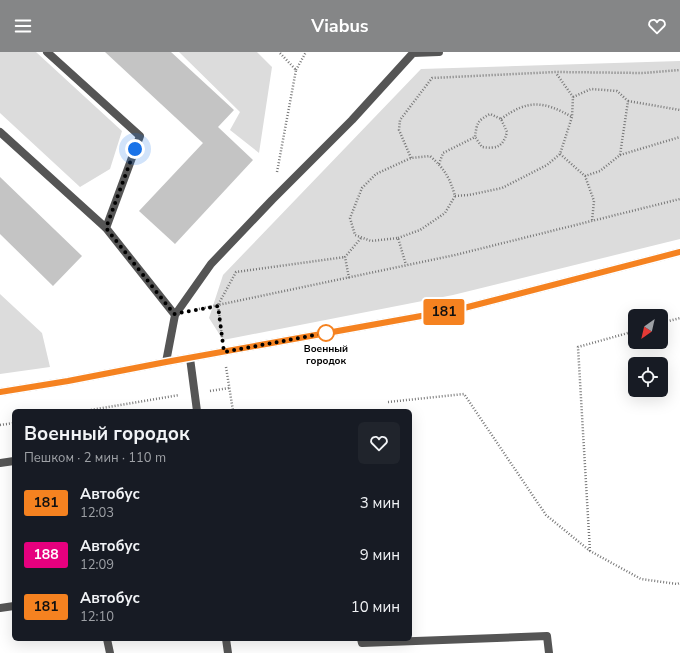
<!DOCTYPE html>
<html lang="ru">
<head>
<meta charset="utf-8">
<style>
	:root { --surface:#171b24; --page:#20242c; --text:#f1f3f6; --muted:#9ea1a6; --accent:#858687 }
	body { margin:0; font-family:"Nunito Sans",sans-serif; background:var(--page); color:var(--text); height:100vh; display:flex; flex-direction:column; font-size:15px; white-space:nowrap }
	* { box-sizing:border-box; margin:0 }
	p { font-size:13px; color:var(--muted) }
	.icon { flex:none; width:22px; height:22px; fill:none; stroke:currentColor; stroke-width:2; stroke-linecap:round; stroke-linejoin:round }
	.map { position:relative; flex:1; overflow:hidden }
	.drawer { position:absolute; left:12px; top:357px; width:400px; height:232px; display:flex; flex-direction:column; background:var(--surface); border-radius:6px; box-shadow:0 4px 16px #0002 }
	.drawer>* { flex:none }
	.badge { padding:0 8px; border-radius:3px; font-size:14px; line-height:26px }
	.needle { width:26px; rotate:214deg }
	.tools { position:absolute; left:628px; top:257px; display:grid; gap:8px }
	.tools a { display:grid; place-items:center; width:40px; height:40px; border-radius:6px; background:var(--surface); box-shadow:0 4px 16px #0002; font-size:20px }
	.you { position:absolute; width:20px; height:20px; margin:-10px; border:3px solid #fff; border-radius:50%; background:#1a73e8; box-shadow:0 0 0 6px #1a73e833 }
	.map>.badge { position:absolute; translate:-50% -50%; box-shadow:0 0 0 2px #fff }
	.round { display:grid; place-items:center; flex:none; width:42px; height:42px; border-radius:6px; background:var(--page) }
	.head { display:flex; align-items:center; justify-content:space-between; height:68px; padding:0 12px }
	h1 { font-size:19px; font-weight:700; line-height:30px }
	ul { padding:0; list-style:none }
	li { display:flex; align-items:center; gap:12px; height:52px; padding:0 12px }
	li div { flex:1 }
	li b { display:block; font-size:15px }
	li em { font-style:normal }
	li .badge { min-width:44px; font-weight:700; text-align:center }
	header { display:flex; justify-content:space-between; align-items:center; height:52px; padding:0 12px; background:var(--accent); color:#fff; font-size:18px; font-weight:700 }
	.map>svg:first-child { display:block }
	.green { fill:#dcdcdc }
	.building { fill:#c4c4c4 }
	.lines { fill:none; stroke-linecap:round; stroke-linejoin:round }
	.path { stroke:#777; stroke-width:2.5; stroke-dasharray:1 2; stroke-linecap:butt }
	.service { stroke:#555; stroke-width:8 }
	.minor { stroke:#555; stroke-width:8 }
	.line-casing { stroke:#fff; stroke-width:9 }
	.line { stroke:#f58220; stroke-width:6 }
	.walk { stroke:#000; stroke-width:4; stroke-dasharray:0 7.2 }
	.stop-dot { fill:#fff; stroke:#f58220; stroke-width:2 }
	.labels { text-anchor:middle; dominant-baseline:central; stroke-width:3; stroke-linejoin:round; paint-order:stroke }
	.stop-label { font-size:10px; font-weight:bold; fill:#000; stroke:#fff }
</style>
</head>
<body>
<header><svg class="icon" aria-label="menu" viewBox="0 0 24 24"><path d="M4 6h16M4 12h16M4 18h16"/></svg>Viabus<svg class="icon" aria-label="heart" viewBox="0 0 24 24"><path d="M12 20l-8-8c-3-5 5-10 8-4 3-6 11-1 8 4z"/></svg></header>
<div class="map">
<svg width="680" height="601" viewBox="0 0 680 601">
	<rect width="100%" height="100%" fill="#fff"/>
	<path class="green" d="M0,0H36L122,79L110,117L80,135L0,61Z
		M179,0H257L272,15L259,101L230,78L240,60Z
		M680,9V187L453,243L223,288L209,266L223,223L421,17Z
		M0,242L42,281L50,315L0,322Z"/>
	<path class="building" d="M105,0H171L234,58L218,75L253,108L175,192L139,159L203,91Z
		M0,125L82,204L53,234L0,182Z"/>
	<g class="lines">
		<path class="path" d="M296,18L306,0
			M573,45L591,37L617,39L628,49L620,103L600,119L585,124
			M628,49L680,58
			M501,67C528,47 544,49 572,65
			M560,102L585,124L594,149L592,169
			M620,103L680,85
			M411,106L399,78L400,68L432,26L556,20L643,21L680,18
			M439,112L443,101L475,85C477,71 477,69 490,62L501,67L507,80C503,95 497,97 482,95L475,85
			M277,120L296,18L279,0
			M455,144L469,143L502,136L547,113L560,102L572,65L573,45L556,21
			M398,186L420,178L445,161L455,144C450,126 444,116 430,104L411,106L376,122L362,136L350,166L355,183L371,189L398,186L406,213
			M349,226L345,205L361,186
			M199,257L455,203L680,147
			M661,271L680,266
			M222,285L218,253L236,220L345,205
			M226,315L233,359
			M210,339L229,336
			M388,350L464,342L546,463L590,499L641,527L677,532L680,531
			M85,359L179,343
			M0,373L14,371
			M590,499L578,295L635,279"/>
		<path class="service" d="M47,0L140,84L106,176
			M0,80L106,176L175,263
			M190,306L197,359
			M166,310L175,263L211,212L272,148L352,68L413,1L439,0
			M0,411L14,409
			M0,556L14,554
			M107,587L110,601
			M226,587L228,601
			M361,587L362,591L547,584L549,601"/>
		<path class="minor" d="M0,340L68,329L166,310L460,257L680,200"/>
	</g>
	<g class="lines">
		<defs>
			<path id="line" d="M0,340L68,329L166,310L460,257L680,200"/>
		</defs>
		<use href="#line" class="line-casing"/>
		<use href="#line" class="line"/>
		<path class="walk" d="M135,97L106,176L174,262L218,254L224,300L326,281"/>
	</g>
	<circle class="stop-dot" cx="326" cy="281" r="8"/>
	<g class="labels">
		<g class="stop-label">
			<text x="326" y="297">Военный<tspan x="326" dy="12">городок</tspan></text>
		</g>
	</g>
</svg>
<div class="tools">
<a><svg class="needle" viewBox="-14 -14 28 28"><path d="M0-13l5 13h-10z" fill="#e53935"/><path d="M0 13l5-13h-10z" fill="#9ea1a6"/></svg></a>
<a><svg class="icon" aria-label="locate" viewBox="0 0 24 24"><circle cx="12" cy="12" r="6"/><path d="M12 2v4M12 18v4M2 12h4M18 12h4"/></svg></a>
</div>
<div class="you" style="left:135px;top:97px"></div>
<b class="badge" style="left:444px;top:260px;background:#f58220;color:#111">181</b>
<section class="drawer">
<div class="head"><div><h1>Военный городок</h1><p>Пешком · 2 мин · 110 m</p></div><a class="round"><svg class="icon" aria-label="heart" viewBox="0 0 24 24"><path d="M12 20l-8-8c-3-5 5-10 8-4 3-6 11-1 8 4z"/></svg></a></div>
<ul>
<li><span class="badge" style="background:#f58220;color:#111">181</span><div><b>Автобус</b><p>12:03</p></div><em>3 мин</em></li>
<li><span class="badge" style="background:#e6007e;color:#fff">188</span><div><b>Автобус</b><p>12:09</p></div><em>9 мин</em></li>
<li><span class="badge" style="background:#f58220;color:#111">181</span><div><b>Автобус</b><p>12:10</p></div><em>10 мин</em></li>
</ul>
</section>
</div>
</body>
</html>
